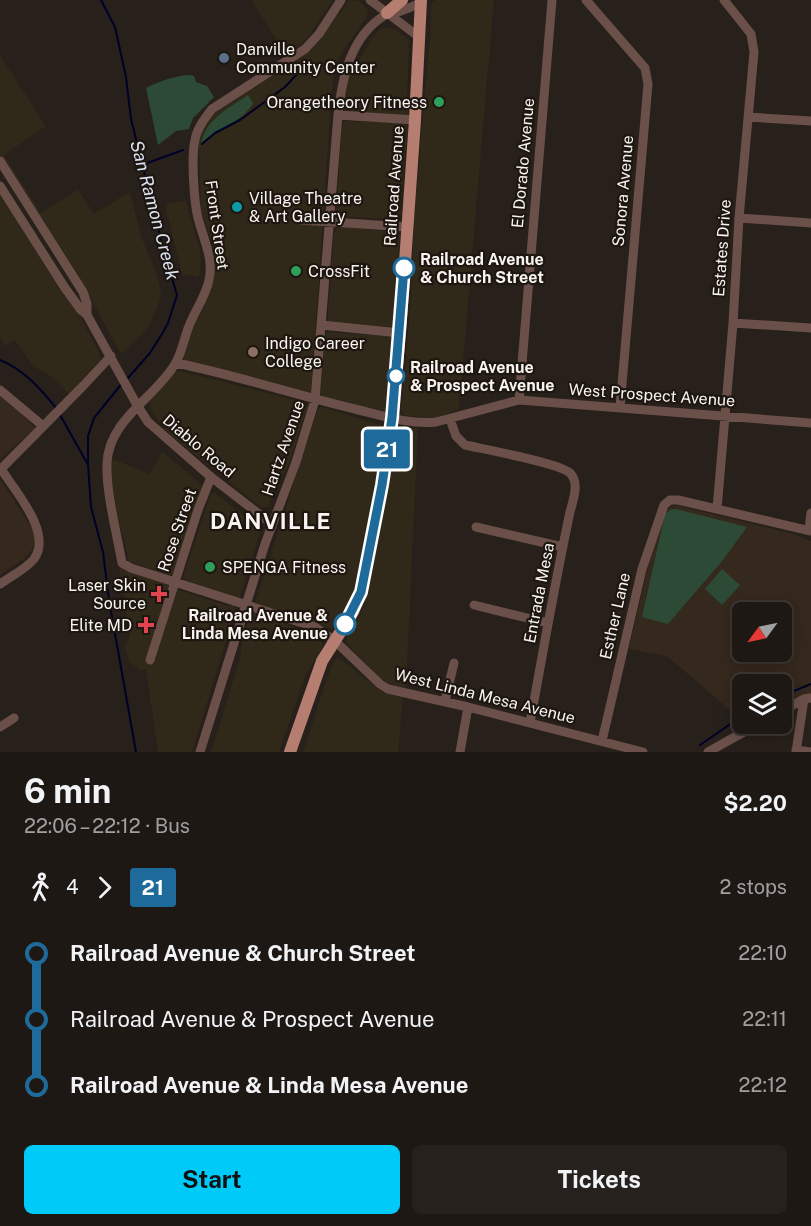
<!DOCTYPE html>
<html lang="en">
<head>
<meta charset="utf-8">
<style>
	:root { --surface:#1e1814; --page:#26211d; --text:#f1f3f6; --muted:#a1a0a0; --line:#3c3734; --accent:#00cbf8 }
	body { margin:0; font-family:"Public Sans",sans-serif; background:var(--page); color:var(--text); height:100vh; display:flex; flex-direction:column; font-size:22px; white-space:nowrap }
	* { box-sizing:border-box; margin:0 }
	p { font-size:20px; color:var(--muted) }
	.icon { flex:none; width:33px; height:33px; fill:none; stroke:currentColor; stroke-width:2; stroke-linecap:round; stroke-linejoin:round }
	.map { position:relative; height:752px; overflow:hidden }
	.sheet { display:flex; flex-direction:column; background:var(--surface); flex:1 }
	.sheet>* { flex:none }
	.badge { padding:0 12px; border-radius:4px; font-size:21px; line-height:39px }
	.needle { width:39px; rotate:237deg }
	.controls { position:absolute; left:732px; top:602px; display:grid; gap:12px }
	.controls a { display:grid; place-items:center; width:60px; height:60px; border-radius:9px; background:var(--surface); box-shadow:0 3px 15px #0003,0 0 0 2px var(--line); font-size:30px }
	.map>.badge { position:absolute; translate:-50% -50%; box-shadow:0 0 0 3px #fff }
	.legs { display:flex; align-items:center; gap:9px; height:66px; padding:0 24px; font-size:20px }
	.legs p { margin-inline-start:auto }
	.overview { display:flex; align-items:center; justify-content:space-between; height:102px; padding:0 24px }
	h1 { font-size:33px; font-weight:700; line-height:45px }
	.action { display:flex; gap:12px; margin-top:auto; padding:12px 24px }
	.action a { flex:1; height:69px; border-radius:9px; background:var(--accent); color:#111; font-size:24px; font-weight:700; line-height:69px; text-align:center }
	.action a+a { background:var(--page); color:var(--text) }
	ul { padding:0 24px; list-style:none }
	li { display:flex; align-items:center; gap:21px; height:66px; font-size:22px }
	li i { display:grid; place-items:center; width:9px; height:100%; margin:0 8px; background:currentColor }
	li i::after { content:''; width:15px; height:15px; margin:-8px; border:4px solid; border-radius:50%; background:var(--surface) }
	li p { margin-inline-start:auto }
	li:first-child i { background:linear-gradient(#0000 50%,currentColor 0) }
	li:last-child i { background:linear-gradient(currentColor 50%,#0000 0) }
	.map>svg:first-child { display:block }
	.commercial { fill:#302818 }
	.built { fill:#35281d; fill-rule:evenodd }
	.green { fill:#2c4a35 }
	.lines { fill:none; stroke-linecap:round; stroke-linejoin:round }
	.stream { stroke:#000129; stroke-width:2 }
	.minor { stroke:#6b504a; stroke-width:9 }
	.major { stroke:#b57e71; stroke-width:12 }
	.line-1-casing { stroke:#fff; stroke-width:14 }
	.line-1 { stroke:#1e6b9b; stroke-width:9 }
	.service-dot { fill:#5c6f8a; stroke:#1e1711; stroke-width:2 }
	.leisure-dot { fill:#2e9e5b; stroke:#1e1711; stroke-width:2 }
	.culture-dot { fill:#0f9aa8; stroke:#1e1711; stroke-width:2 }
	.stop-1-dot { fill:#fff; stroke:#1e6b9b; stroke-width:3 }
	.education-dot { fill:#8d6e63; stroke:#1e1711; stroke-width:2 }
	.health-dot { fill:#e0444e; stroke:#1e1711; stroke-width:2 }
	.labels { text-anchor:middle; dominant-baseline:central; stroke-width:4.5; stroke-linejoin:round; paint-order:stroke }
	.poi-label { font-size:16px; fill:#f9f4ef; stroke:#1e1711; text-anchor:start }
	.street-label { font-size:16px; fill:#f9f4ef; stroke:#1e1711 }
	.stop-label { font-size:16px; font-weight:bold; fill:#f9f4ef; stroke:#1e1711; text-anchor:start }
	.water-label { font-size:18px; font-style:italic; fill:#dbe3f3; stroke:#1e1711 }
	.district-label { font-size:22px; font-weight:bold; letter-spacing:1.5px; fill:#f9f4ef; stroke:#1e1711 }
</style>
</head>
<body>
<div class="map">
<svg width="811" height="752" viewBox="0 0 811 752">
	<rect width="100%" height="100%" fill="#28201a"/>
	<path class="commercial" d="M251,0H333L306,40L286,55Z
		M349,0L359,1L367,9L368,15L342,53L335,69L332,88L311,394L184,361L183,358L193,325L214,279L215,263L211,240L201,211L199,150L198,149L200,135L208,119L214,113L311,49L322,38Z
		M436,0H494L459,409L438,417L428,418L404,415L400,408L402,403L411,296L414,218L430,36L431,9L432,3Z
		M385,27L395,29L409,40L407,106L409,113L407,116L346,112L344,110L345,85L352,71L372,38L379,30Z
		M0,55L46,126L4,155L41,213L78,189L94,214L129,192L131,196L141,236L158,277L161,294L158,306L147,330L121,354L73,267L0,155Z
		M346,121L399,123L404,124L408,127L400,210L402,212L399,220L336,216L342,123Z
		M0,193L81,318L99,353L101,359L69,394L52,377L33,366L15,340L5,346L0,338Z
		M186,201L200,250L201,261L199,276L182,275L166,209L168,203Z
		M337,226L395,232L400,235L393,327L389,329L327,324L334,233Z
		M326,332L392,336L388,404L386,411L383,412L320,398Z
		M179,371L295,400L308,406L287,469L276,485L268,507H261L168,433L152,412L149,402L174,372Z
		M321,407L381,425L385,430L379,474L357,589L349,605L341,612L336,620V626L332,629L255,603L317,410Z
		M401,428H418L406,689L395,687L381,679L348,645L346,641L361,614L368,590L388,477L398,431Z
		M162,451L203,486L173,574L170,576L129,561L117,515L110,470L113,459L150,474Z
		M211,493H215L261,529L240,597L238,598L186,580L183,577Z
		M121,566L126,570L167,583L169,587L228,606L233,605L236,609L192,752H158L146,669L139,671L137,667L129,662L125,647L130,635L119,568Z
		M256,612L321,638L323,646L305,676L279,752H211L241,655L240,652L249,615Z
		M338,657L380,690L403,697L398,752H303L325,684L334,661Z"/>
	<path class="built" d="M0,394L11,402L35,428L0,459Z
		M0,479L34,531L35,540L32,550L25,558L0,575Z
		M676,505L793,534L811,541V694L782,707V684H742V721L667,656L629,649L658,523L664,512L670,507ZM742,612H782V651H742Z"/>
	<path class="green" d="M190,75L194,76L196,82L207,86L214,97L193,118L189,129L176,131L158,145L146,88C157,82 177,75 190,75Z
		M248,95L253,103C243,122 217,129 201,143C206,119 229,108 248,95Z
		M676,509L747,527L723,560L668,624L642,617L665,514L670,510Z
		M722,569L740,585L722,605L705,589Z"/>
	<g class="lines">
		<path class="stream" d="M101,0L115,27L126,77L131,119L162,244L177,295L168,323L162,334L150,353L127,379
			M202,144L215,133L240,120L285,87L297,74L299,65L306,60
			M142,165L183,150
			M0,360C24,370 40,388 56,408
			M123,382L94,418L88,436V464L91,507L103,552L109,600L136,752
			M59,413L87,463
			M782,696L811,684
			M700,745L742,716"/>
		<path class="minor" d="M341,0L319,34L305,49L212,109C205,118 197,128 195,140C191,156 194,202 198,218C203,238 214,259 209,280C206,296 195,310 189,326C184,338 182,353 175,364C155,398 108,420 107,464C106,493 117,534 122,563L131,568L315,627L335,641L380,684L388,689L468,707L643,752
			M370,0L419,37
			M586,0L645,68L648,84L620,407
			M338,115L415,120
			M748,117L811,121
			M0,161L83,292L87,304V315
			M0,186L65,288L81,310L87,315L137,405L148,422L211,477L272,524
			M739,218L811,223
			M301,220L407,227
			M733,323L811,328
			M321,325L400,333
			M176,363C236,375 295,395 355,409C380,415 410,425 436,422L519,400L811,423
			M0,390L43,426
			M519,400L552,0
			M450,419L456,436L465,445C483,449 560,463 570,473C580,483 573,500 570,512C555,582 543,652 530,723
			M717,509L733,323L739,218L754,52L751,34L724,0
			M476,527L563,547
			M809,530L811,513
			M0,584C11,576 25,570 34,559C53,533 15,491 1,469L83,386L111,356
			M474,605L548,623
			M150,660L198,510L211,477
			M445,701L454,663
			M782,711L804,699L811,698
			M0,727L14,718
			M602,741L642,569L664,505L670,500H678L811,531
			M796,750L811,752
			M200,752L265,544L296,462L315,400L338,115C342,78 350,37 385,15C389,13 393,13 398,12C406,10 413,6 420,3
			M460,752L468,707
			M708,752L760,723
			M796,752L804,699"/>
		<path class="major" d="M387,13L402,0
			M290,752L322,661L353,612L361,592L382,485L392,418L400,333L415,120L421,0"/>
	</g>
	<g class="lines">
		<defs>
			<path id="line-1" d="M345,624L361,592L382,485L392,418L404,268"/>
		</defs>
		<use href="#line-1" class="line-1-casing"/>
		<use href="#line-1" class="line-1"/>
	</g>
	<circle class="service-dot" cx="224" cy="58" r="6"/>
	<g class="leisure-dot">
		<circle cx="439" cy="102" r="6"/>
		<circle cx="296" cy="271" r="6"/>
		<circle cx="210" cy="567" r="6"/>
	</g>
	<circle class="culture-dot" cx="237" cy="207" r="6"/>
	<g class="stop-1-dot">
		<circle cx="404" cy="268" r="10"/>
		<circle cx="396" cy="376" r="8"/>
		<circle cx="345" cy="624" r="10"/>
	</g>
	<circle class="education-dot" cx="253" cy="352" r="6"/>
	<g class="health-dot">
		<path d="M156 585h6v6h6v6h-6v6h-6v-6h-6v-6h6z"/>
		<path d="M143 616h6v6h6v6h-6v6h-6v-6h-6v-6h6z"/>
	</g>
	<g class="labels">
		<g class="poi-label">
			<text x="236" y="49">Danville<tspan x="236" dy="18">Community Center</tspan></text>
			<text x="427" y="102" text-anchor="end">Orangetheory Fitness</text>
			<text x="249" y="198">Village Theatre<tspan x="249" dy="18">&amp; Art Gallery</tspan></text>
			<text x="308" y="271">CrossFit</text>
			<text x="265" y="343">Indigo Career<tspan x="265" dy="18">College</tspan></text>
			<text x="222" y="567">SPENGA Fitness</text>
			<text x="146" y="585" text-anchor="end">Laser Skin<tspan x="146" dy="18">Source</tspan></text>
			<text x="132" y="625" text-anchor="end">Elite MD</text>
		</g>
		<g class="street-label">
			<text transform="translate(523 163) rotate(-85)">El Dorado Avenue</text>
			<text transform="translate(394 186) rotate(-86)">Railroad Avenue</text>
			<text transform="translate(623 191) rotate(-85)">Sonora Avenue</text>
			<text transform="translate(217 225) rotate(82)">Front Street</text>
			<text transform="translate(722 248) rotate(-86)">Estates Drive</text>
			<text transform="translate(652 395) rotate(4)">West Prospect Avenue</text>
			<text transform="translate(199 446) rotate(40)">Diablo Road</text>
			<text transform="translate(283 448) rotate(-71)">Hartz Avenue</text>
			<text transform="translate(177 530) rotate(-71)">Rose Street</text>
			<text transform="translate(539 593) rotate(-79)">Entrada Mesa</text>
			<text transform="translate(615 616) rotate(-77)">Esther Lane</text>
			<text transform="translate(485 696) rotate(14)">West Linda Mesa Avenue</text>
		</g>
		<g class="stop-label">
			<text x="420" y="259">Railroad Avenue<tspan x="420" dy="18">&amp; Church Street</tspan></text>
			<text x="410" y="367">Railroad Avenue<tspan x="410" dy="18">&amp; Prospect Avenue</tspan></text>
			<text x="328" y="615" text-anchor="end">Railroad Avenue &amp;<tspan x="328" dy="18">Linda Mesa Avenue</tspan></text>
		</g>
		<g class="water-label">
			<text transform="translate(155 210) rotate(75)">San Ramon Creek</text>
		</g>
		<g class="district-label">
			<text x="271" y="521">DANVILLE</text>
		</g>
	</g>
</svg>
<div class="controls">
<a><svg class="needle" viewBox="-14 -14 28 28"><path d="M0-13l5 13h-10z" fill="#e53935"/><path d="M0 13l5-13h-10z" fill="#a1a0a0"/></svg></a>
<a><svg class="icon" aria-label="layers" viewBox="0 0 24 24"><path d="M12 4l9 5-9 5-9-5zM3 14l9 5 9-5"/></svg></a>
</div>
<b class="badge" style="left:387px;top:449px;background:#1e6b9b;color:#fff">21</b>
</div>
<section class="sheet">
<div class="overview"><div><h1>6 min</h1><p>22:06 – 22:12 · Bus</p></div><b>$2.20</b></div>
<div class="legs"><svg class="icon" aria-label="walk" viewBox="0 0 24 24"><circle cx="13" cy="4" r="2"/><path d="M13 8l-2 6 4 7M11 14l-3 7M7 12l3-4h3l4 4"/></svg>4<svg class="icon" aria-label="forward" viewBox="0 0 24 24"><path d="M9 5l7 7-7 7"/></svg><b class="badge" style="background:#1e6b9b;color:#fff">21</b><p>2 stops</p></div>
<ul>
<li><i style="color:#1e6b9b"></i><b>Railroad Avenue &amp; Church Street</b><p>22:10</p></li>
<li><i style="color:#1e6b9b"></i><span>Railroad Avenue &amp; Prospect Avenue</span><p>22:11</p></li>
<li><i style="color:#1e6b9b"></i><b>Railroad Avenue &amp; Linda Mesa Avenue</b><p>22:12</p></li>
</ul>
<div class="action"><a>Start</a><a>Tickets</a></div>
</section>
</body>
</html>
